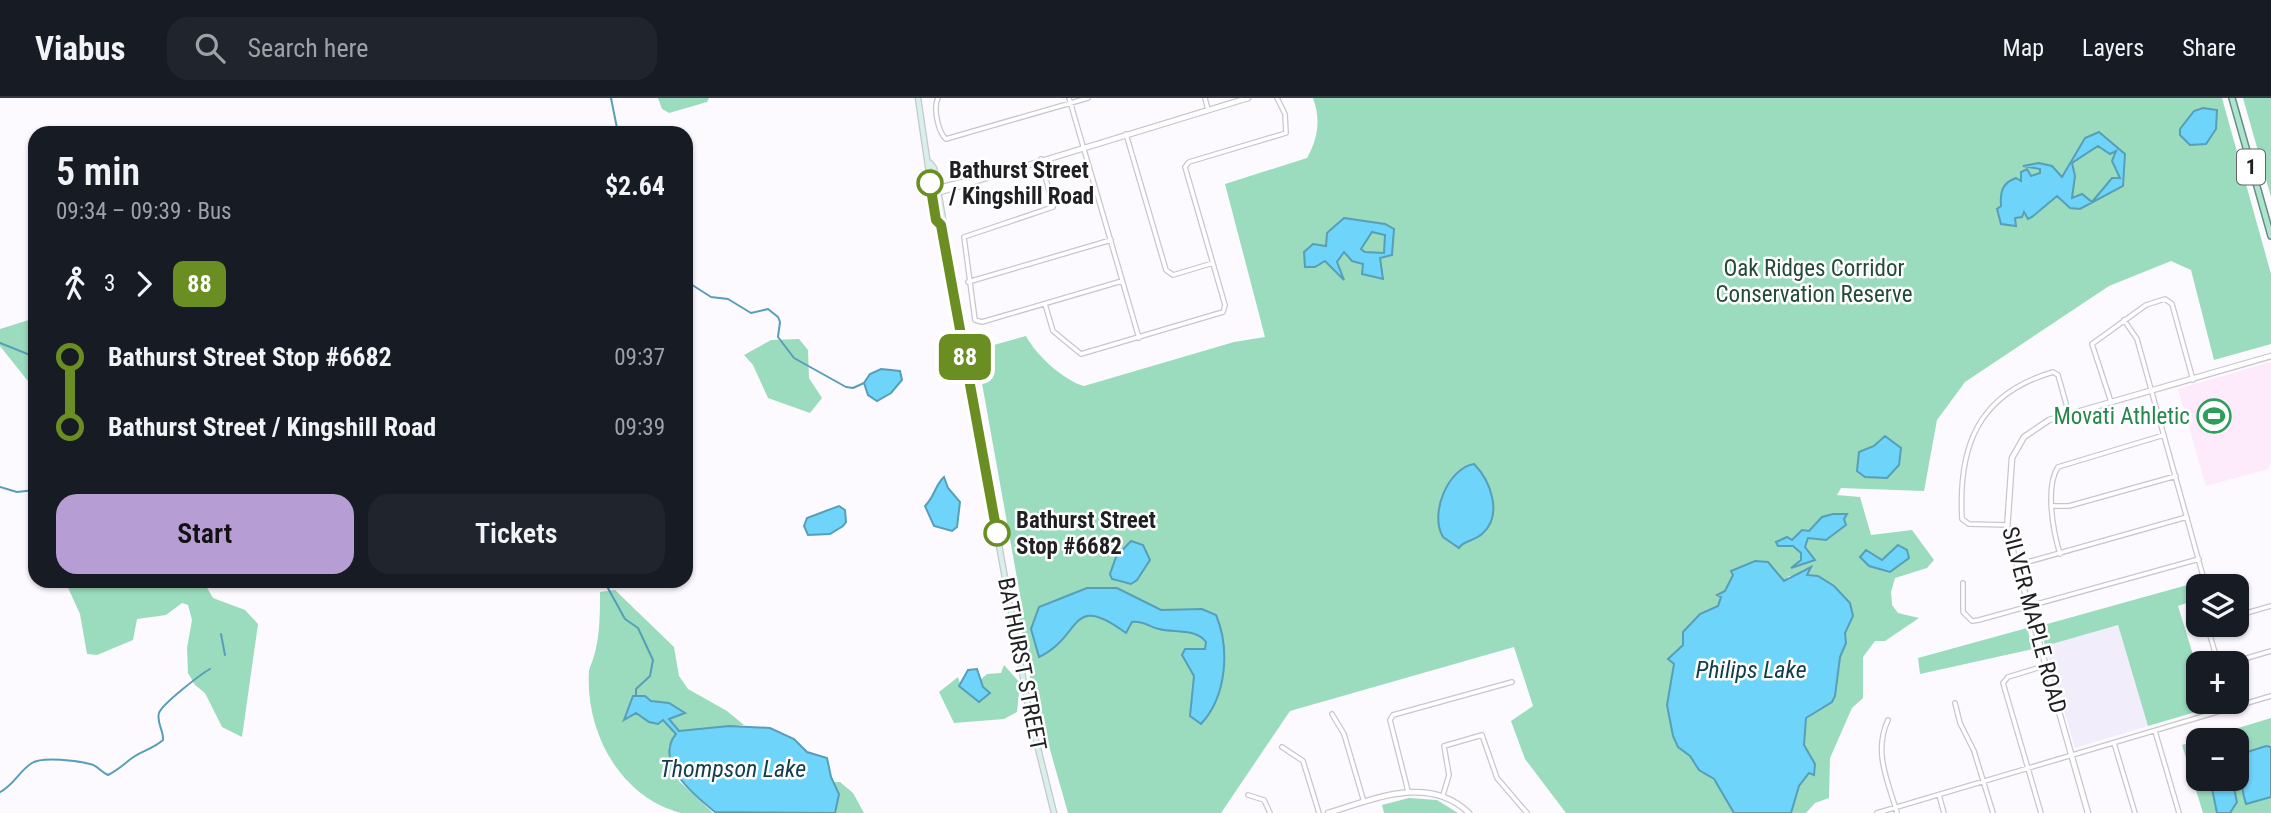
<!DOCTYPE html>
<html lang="en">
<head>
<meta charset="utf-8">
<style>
	:root { --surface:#171b24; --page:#20242c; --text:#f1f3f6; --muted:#9ea1a6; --line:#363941; --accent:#b69dd3 }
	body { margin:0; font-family:"Roboto Condensed",sans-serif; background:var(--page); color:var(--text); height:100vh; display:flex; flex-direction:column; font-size:26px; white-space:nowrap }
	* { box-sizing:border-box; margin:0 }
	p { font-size:23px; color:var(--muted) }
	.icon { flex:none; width:38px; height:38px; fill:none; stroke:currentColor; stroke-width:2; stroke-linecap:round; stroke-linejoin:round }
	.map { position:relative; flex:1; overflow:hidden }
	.drawer { position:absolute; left:28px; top:28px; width:665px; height:462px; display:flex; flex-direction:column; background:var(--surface); border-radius:21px; box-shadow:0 2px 5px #0004 }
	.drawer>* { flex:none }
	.badge { padding:0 14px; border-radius:10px; font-size:24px; line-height:46px }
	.fabs { position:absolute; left:2186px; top:476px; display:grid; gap:14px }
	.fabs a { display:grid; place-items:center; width:63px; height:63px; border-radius:14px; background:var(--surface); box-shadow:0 2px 5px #0004; font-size:35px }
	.map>.badge { position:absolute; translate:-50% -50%; box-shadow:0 0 0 4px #fff }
	.legs { display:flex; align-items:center; gap:10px; height:77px; padding:0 28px; font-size:23px }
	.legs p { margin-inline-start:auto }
	.overview { display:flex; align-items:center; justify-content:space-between; height:119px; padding:0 28px }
	h1 { font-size:38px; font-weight:600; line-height:52px }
	.primary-button { display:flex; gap:14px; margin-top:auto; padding:14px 28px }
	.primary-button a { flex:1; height:80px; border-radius:21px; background:var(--accent); color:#111; font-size:28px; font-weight:600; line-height:80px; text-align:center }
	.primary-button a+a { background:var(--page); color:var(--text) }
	ul { padding:0 28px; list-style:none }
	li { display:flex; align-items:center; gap:24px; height:70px; font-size:26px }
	li i { display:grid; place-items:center; width:10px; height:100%; margin:0 9px; background:currentColor }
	li i::after { content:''; width:18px; height:18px; margin:-9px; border:5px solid; border-radius:50%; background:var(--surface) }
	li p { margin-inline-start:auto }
	li:first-child i { background:linear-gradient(#0000 50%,currentColor 0) }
	li:last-child i { background:linear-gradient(currentColor 50%,#0000 0) }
	header { display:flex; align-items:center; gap:42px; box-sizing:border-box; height:98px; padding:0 35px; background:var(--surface); border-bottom:2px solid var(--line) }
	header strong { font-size:33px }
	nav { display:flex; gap:38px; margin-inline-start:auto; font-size:24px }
	.search { width:490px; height:63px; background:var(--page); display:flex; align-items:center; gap:18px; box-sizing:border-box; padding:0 24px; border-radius:21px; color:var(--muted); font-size:26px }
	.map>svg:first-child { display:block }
	.commercial { fill:#fdeafb }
	.built { fill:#f1edfa }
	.green { fill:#9adcbd; fill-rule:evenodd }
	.water { fill:#6ed4f9; stroke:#579eb8; stroke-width:2; fill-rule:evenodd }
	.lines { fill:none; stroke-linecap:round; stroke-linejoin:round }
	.stream { stroke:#579eb8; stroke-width:2 }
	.minor-casing { stroke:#c8c6cc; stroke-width:6 }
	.tertiary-casing { stroke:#c8c6cc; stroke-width:7 }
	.secondary-casing { stroke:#c8c6cc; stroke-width:7 }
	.primary-casing { stroke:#5a937f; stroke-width:8 }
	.minor { stroke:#fff; stroke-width:3.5 }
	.tertiary { stroke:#fff; stroke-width:4.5 }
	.secondary { stroke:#d7f1e8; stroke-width:4.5 }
	.primary { stroke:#afe3d0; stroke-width:5 }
	.line-1-casing { stroke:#fff; stroke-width:16 }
	.line-1 { stroke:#6b8e23; stroke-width:10 }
	.stop-1-dot { fill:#fff; stroke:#6b8e23; stroke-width:3.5 }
	.labels { text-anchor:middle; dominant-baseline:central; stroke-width:5; stroke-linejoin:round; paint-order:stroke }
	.shield { fill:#fff; stroke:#636264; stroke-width:2 }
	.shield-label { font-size:21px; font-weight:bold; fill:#201f22 }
	.stop-label { font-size:23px; font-weight:bold; fill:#201f22; stroke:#fff; text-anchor:start }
	.park-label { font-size:23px; fill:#214a38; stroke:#fff }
	.leisure-label { font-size:23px; fill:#27864d; stroke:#fff; text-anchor:end }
	.street-label { font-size:23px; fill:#201f22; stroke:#fff }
	.water-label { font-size:24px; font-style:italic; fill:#103e4e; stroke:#fff }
</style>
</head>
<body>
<header>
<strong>Viabus</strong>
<div class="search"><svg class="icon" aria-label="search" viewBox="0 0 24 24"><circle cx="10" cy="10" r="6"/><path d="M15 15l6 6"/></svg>Search here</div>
<nav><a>Map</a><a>Layers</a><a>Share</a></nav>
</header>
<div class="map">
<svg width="2271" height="715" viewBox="0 0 2271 715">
	<rect width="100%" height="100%" fill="#fcfaff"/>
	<path class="commercial" d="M2271,264V365L2268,371L2206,388L2178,291Z"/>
	<path class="built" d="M2118,527L2148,628L2075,650L2045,548Z"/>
	<path class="green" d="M658,0H709L707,4L669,15L662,11Z
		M1313,0H2222L2271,176V246L2214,262L2191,172L2171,163L2109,188L1965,284L1937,322L1924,393L1841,390L1837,397L1860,399L1871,437L1912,432L1934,462L1927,470L1895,480L1891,494L1892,507L1898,515L1919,520L1885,543H1875L1863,559V600L1852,610L1830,660L1829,700L1815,705L1806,715H1790L1823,484L1808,477L1789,478L1784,484L1723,502L1678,569L1668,599L1675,623V643L1719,688L1736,715H1566L1525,661L1511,623L1533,608L1514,549L1290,613L1221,715H1068L1031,585L1019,520L1024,519L976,252L1026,238C1036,257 1063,282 1084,288L1234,244L1265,239L1225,86L1307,60C1318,40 1321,22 1313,0Z
		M2243,0H2271V99Z
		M35,220V292L0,248V231Z
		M799,241L808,252L809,280L822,300L810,315L768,300L753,267L744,257L771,242Z
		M65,483H203L213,500L245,512L258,526L242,639L222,629L205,595L195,587L188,575L187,550L192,522L188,507L182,505L166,517L137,521L133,542L97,557L87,556L80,516Z
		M2198,484V501L2178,508L2198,573V604H2207L2209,610L2148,628L2118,527L2045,548L2040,528Z
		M615,492L674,549L679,578L688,591L727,613L744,627L686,634L674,639L668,649L679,683L713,715C703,715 690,715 681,715C620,699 585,634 589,573C590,567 593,563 594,558C600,539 600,514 600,494Z
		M2027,530L2033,551L1920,576L1918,560Z
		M1004,567L1020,585L1017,614L1004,621L954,625L939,594L958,579L961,589L979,583L987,576L1001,575Z
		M2271,620V715H2203L2182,647ZM2198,642H2236V681H2198Z
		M834,684H840L853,695L864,715H832L839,696Z
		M1409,700L1437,702L1458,715H1384L1382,707Z"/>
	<path class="water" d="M2203,10L2217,12L2216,31L2206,46L2190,47L2180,37V31L2194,13Z
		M2099,34L2125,56L2123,88L2080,111L2070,110L2057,98L2032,119L2028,121L2024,114L2022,119L2015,120L2016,128L2001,126L1997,111L2001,108C2000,96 2001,85 2016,80L2021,83V74L2027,71L2031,78L2040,75V71L2023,68L2039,65L2052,68L2062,79L2085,40ZM2098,48L2110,56L2116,53L2112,63L2120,80H2112L2092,104L2082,96L2072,100L2075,78L2072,65Z
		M1344,120L1385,126L1394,131L1392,157L1380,160L1383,181L1362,176L1363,166L1352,163L1344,154L1337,164L1344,182L1325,163L1315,169H1305L1304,154L1313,146L1326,148L1327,135ZM1372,134L1385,137L1384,155L1365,154L1361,151Z
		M881,271L900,273L902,282L891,295L877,303L868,297L864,285L870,276Z
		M1885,338L1901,350L1899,367L1887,380L1865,379L1857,373L1859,354L1874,348Z
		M1474,366C1490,382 1504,417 1482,436C1474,443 1463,443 1459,450L1443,439C1429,416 1448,370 1474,366Z
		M944,379L948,390L960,404L957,429L952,433L934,428L925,408C935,398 935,387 944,379Z
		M839,408L845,412L846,424L843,428L830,436L808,437L804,428L807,420Z
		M1833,416H1847L1844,421L1846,427L1826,442L1808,440L1805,449L1815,462L1791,470L1801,462V455L1793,448H1778L1776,444L1787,439L1792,442L1802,432L1809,433L1822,419Z
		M1131,443L1143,447L1150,462L1137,482L1131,486L1112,481L1110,476L1116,459Z
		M1898,447L1907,452L1909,460L1890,474L1869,468L1860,459L1866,452L1882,462Z
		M1755,463L1768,464L1784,483L1811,469L1807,477L1818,478L1834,488L1850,505L1853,518L1845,535L1846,545L1840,559L1835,598L1832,604L1806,620L1804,647L1815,666L1814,677L1809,675L1799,688L1791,715H1734L1714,681L1699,672L1690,658L1678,649L1673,638L1667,607L1674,566L1668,561L1683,547V534L1700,516L1718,508L1721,499L1717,497L1725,493L1733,477L1731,473Z
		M1087,490H1117L1161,512L1202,511L1216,517C1230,550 1227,598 1201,626L1190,618L1194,578L1182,557L1185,551H1205L1206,544C1196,530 1173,535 1159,531C1149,529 1143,522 1132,524L1126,535C1069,493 1083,538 1039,559L1031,531L1039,509Z
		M977,571L983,589L990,595L979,604L959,588L968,572Z
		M633,598H645L651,603L669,605L685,615L669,621L679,633L729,628L770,630L794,641L807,654L827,660L831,679L839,696L835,715L715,714C695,698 653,664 676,636L663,622L658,626L649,624L636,615L624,622Z
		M2266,648L2271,649V699L2246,706C2240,689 2242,673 2241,656Z
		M2210,681H2232L2237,704L2230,715H2217Z"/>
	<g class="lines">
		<path class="stream" d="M611,0L618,35
			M686,183L711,199L728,201L751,215L768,211L778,219L780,224L778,239L794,260L846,289L853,290L864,285
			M0,245L35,259
			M0,389L17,394L35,392
			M604,483L625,521L638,530L653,562L650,578L636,591V597
			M221,536L225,557
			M0,694C14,687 19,673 32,665C43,658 78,663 90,666C97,667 101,674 108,677C118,672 124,666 132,660C141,653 153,651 163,642C164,633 156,624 159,615C162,606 201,576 210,571"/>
		<defs>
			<path id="minor" d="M938,0C933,10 938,34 946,41L1088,0
				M1069,0L1139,240
				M1205,0L1208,12
				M1126,36L1166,172L1173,177L1213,165
				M1041,61L1053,109L964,139L975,222L982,224L1122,183
				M968,184L1111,142
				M1045,206L1053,233L1081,256L1223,214L1225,207L1185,69L1189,64L1286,35L1285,16L1277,0
				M2124,222L2137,241L2203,478V488
				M2111,304L2092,246L2146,207L2165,201L2172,206L2193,282
				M2053,408H2069L2176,378
				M2007,427L1969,426L1962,421C1958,348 1978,296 2053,274L2058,277L2069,316
				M2060,456C2053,433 2045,389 2058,369L2164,337
				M2017,467L2187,419
				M1963,485V514L1972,523L1979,522L2199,461
				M2236,518L2271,508
				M2207,527L2218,565
				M2230,565L2271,553
				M1955,605L1960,625L1974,653L1993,715
				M1332,616L1344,636L1364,704
				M1888,622C1873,654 1888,683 1897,715
				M2155,633L2179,715
				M2114,645L2135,715
				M1282,649L1303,663L1319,715
				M1408,693L1390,622L1393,617L1512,584
				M1248,697L1264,702L1270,715
				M1443,697L1449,677L1444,648L1482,637L1497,680L1527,715
				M1939,697L1944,715
				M1877,715L2271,598
				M2041,715L2003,585L2008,579L2044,568"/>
			<path id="tertiary" d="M934,91L980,80
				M937,95L1248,0
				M1328,715C1374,701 1429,676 1469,715
				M2088,715L2007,432L2012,360L2024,339L2049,322L2271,258"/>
			<path id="secondary" d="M918,0L936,122L941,127
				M930,65L934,70L943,121L941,127L1030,618L1054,715"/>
			<path id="primary" d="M2232,0L2271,138"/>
		</defs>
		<use href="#minor" class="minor-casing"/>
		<use href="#tertiary" class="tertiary-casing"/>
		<use href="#secondary" class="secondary-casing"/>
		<use href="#primary" class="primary-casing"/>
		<use href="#minor" class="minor"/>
		<use href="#tertiary" class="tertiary"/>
		<use href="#secondary" class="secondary"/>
		<use href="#primary" class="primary"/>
	</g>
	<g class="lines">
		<defs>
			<path id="line-1" d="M930,85L936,122L941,127L997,435"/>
		</defs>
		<use href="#line-1" class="line-1-casing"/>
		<use href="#line-1" class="line-1"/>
	</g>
	<defs>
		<symbol id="stadium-ring" viewBox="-11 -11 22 22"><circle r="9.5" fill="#fff" stroke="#2e9e5b" stroke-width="1.5"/><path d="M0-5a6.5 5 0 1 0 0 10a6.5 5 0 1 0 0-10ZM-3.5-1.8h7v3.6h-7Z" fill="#2e9e5b"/></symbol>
	</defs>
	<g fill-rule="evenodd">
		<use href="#stadium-ring" x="2195" y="299" width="38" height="38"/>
	</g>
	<g class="stop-1-dot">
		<circle cx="930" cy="85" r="12"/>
		<circle cx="997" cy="435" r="12"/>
	</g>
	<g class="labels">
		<rect class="shield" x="2237" y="51.5" width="28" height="35" rx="5"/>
		<g class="shield-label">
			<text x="2251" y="69">1</text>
		</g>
		<g class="stop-label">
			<text x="949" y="72">Bathurst Street<tspan x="949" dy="26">/ Kingshill Road</tspan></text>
			<text x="1016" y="422">Bathurst Street<tspan x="1016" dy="26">Stop #6682</tspan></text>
		</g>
		<g class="park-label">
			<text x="1814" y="170">Oak Ridges Corridor<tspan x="1814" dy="26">Conservation Reserve</tspan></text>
		</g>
		<g class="leisure-label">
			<text x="2190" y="318">Movati Athletic</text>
		</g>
		<g class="street-label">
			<text transform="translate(2034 522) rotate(75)">SILVER MAPLE ROAD</text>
			<text transform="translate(1022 566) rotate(79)">BATHURST STREET</text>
		</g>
		<g class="water-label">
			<text x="1751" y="572">Philips Lake</text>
			<text x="733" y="671">Thompson Lake</text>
		</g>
	</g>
</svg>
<div class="fabs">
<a><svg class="icon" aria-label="layers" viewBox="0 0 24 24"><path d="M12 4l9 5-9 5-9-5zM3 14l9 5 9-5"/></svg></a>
<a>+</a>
<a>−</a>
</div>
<b class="badge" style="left:965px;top:259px;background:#6b8e23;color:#fff">88</b>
<section class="drawer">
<div class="overview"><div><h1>5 min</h1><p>09:34 – 09:39 · Bus</p></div><b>$2.64</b></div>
<div class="legs"><svg class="icon" aria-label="walk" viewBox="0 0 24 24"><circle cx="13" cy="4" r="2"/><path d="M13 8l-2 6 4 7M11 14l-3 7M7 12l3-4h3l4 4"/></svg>3<svg class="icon" aria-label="forward" viewBox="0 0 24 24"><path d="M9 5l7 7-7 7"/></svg><b class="badge" style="background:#6b8e23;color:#fff">88</b></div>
<ul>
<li><i style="color:#6b8e23"></i><b>Bathurst Street Stop #6682</b><p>09:37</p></li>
<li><i style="color:#6b8e23"></i><b>Bathurst Street / Kingshill Road</b><p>09:39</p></li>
</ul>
<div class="primary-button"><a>Start</a><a>Tickets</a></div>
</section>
</div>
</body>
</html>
